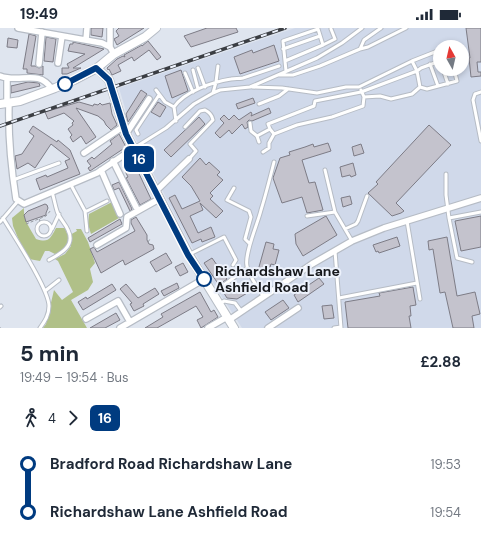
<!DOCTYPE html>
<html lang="en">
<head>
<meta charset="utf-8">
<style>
	:root { --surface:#fff; --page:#f6f6f7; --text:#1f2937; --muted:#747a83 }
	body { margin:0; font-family:"DM Sans",sans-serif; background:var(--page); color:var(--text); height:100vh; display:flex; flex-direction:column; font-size:15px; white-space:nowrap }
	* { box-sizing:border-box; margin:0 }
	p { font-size:13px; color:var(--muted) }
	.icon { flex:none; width:22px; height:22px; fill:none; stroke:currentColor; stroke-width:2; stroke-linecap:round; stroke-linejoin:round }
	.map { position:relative; height:300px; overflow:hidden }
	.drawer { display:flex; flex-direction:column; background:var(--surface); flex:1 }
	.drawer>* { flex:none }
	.badge { padding:0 8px; border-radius:6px; font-size:14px; line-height:26px }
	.needle { width:26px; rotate:352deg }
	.buttons { position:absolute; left:433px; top:12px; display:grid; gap:8px }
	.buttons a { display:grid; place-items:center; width:36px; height:36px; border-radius:50%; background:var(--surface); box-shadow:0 2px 6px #0003; font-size:20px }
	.map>.badge { position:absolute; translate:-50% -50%; box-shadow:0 0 0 2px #fff }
	.legs { display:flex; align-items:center; gap:6px; height:44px; padding:0 20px; font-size:13px }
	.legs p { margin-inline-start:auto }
	.headline { display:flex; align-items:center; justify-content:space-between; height:68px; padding:0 20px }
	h1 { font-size:22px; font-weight:700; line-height:30px }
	ul { padding:0 20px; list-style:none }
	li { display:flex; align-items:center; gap:14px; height:48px; font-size:15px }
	li i { display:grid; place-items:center; width:6px; height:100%; margin:0 5px; background:currentColor }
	li i::after { content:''; width:10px; height:10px; margin:-5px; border:3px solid; border-radius:50%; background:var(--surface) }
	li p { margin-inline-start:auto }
	li:first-child i { background:linear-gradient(#0000 50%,currentColor 0) }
	li:last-child i { background:linear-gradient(currentColor 50%,#0000 0) }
	.status { display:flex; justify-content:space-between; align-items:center; height:28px; padding:0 20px; background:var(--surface); direction:ltr }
	.status svg { height:11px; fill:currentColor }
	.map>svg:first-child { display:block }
	.built { fill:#d0d9ea; fill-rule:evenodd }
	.green { fill:#b0c088 }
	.building { fill:#c4c3cd; stroke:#7d7c86 }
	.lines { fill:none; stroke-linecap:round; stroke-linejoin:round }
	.lane-casing { stroke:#b6bcc5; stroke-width:5 }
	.street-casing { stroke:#b6bcc5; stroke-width:8 }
	.secondary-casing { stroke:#b6bcc5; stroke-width:10 }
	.path { stroke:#969aa2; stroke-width:1; stroke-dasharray:3 2; stroke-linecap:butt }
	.lane { stroke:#fff; stroke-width:3 }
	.street { stroke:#fff; stroke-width:5.5 }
	.secondary { stroke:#fff; stroke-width:8 }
	.rail-casing { stroke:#3b3e43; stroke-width:3.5 }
	.rail { stroke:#edf2fc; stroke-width:2; stroke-dasharray:6; stroke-linecap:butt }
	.line-1-casing { stroke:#fff; stroke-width:9 }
	.line-1 { stroke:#003b80; stroke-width:6 }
	.stop-1-dot { fill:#fff; stroke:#003b80; stroke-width:2 }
	.labels { text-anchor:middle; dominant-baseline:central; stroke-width:4; stroke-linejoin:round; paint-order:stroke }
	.stop-label { font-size:14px; font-weight:bold; fill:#16181c; stroke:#edf2fc; text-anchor:start }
</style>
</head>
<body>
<div class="status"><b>19:49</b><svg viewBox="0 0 49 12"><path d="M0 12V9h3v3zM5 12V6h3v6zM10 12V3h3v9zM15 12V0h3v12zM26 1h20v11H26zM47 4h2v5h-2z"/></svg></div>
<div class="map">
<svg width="481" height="300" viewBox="0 0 481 300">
	<rect width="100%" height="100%" fill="#dfe5ef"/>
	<path class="built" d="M295,0H481V300H242L204,241L189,214L132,104L119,60ZM440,19H462V41H440Z"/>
	<path class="green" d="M112,174L119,190L91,206L88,196L89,186Z
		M24,180C23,192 30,200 36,211C49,215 50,211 56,200H65L68,208L77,203L76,201H81L88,214L95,235L90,241L93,254L88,262L71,272L87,300H43L46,296L54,262L62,272L73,264L58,233L55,231L65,226L71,218L67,216L62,224L55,226L49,223H45L40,233L29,231L18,210L13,198L12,190Z"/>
	<path class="building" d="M91,0H103L102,9L91,7Z
		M119,0H144L117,17L114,11L119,8L116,3Z
		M207,0H236L238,4L191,19L184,8Z
		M466,0H481V34H477L478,44H481V48L471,49L469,30H470Z
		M29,6L36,8L31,38H35L39,40L43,38V47L27,45V41H23Z
		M46,9L56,11L53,34L44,33Z
		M8,10L18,12L17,20L7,19Z
		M148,13L161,29L157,32L149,22L134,33L132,29L118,37L121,43L112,47L109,41L108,42L107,40L117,31L123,28L125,29L124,27L142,17V18Z
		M73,14L104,21L73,40H81L67,46H62V40H69L67,36L85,26L68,23L70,16H73Z
		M274,17L279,33L240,46L234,29L252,22L253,25Z
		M181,42L188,63L172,70L165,48Z
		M28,54L39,55L40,58L11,65V58Z
		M141,62L147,66L128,94L126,86Z
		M253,70L255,75L238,81L236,76Z
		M79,74L93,78L94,76L98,77L100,75L102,77L110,75L112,86L117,97L111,102L106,97L104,93L98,88L76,80L96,109L86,116L81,108L73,114L70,109L72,107L68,101L73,97L72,95L74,93L64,85L48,91L45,84Z
		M158,74L166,79L160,89L151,84Z
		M269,80L271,85L252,93L249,92L247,94L248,99L245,101L242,96L232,106L229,102L220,110L215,105L224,95L220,91L224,87L229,92L234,87L239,92L251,84L252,86L251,88Z
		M199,89L205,96L171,129L164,122Z
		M429,97L451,117L396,175L404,183L401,185L392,188L368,165L378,156L376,154Z
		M33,98L57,114L58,112L70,122L80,146L40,162L36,151L46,147L47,149L68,140L65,133L70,131L51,116L35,140L28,135L17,141L15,128L22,126L34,108L29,104Z
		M119,106L126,119L90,143L88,140L91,138L87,133L92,129L94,131L112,116L110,113Z
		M328,115L331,123L302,132L309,155L315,154L323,182L307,185L302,169L282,175L273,150L280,130L290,127L289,124L305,119L313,116L314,119Z
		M361,116L364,125L354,128L352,119Z
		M147,118L153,131L147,134L141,121Z
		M200,130L206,137L209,134L220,144L217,147L223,152L210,165L213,168L210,171L223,183L216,190L200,175L203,182L190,188L198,205L211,199L215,209L202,214L201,211L192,215L169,170L175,167L182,181L200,173L191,158L182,149Z
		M133,133L151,171L140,177L126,150L128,149L123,139Z
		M353,135L356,147L351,149L350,147L342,149L340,139Z
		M119,154L132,181L130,183L119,160L114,162L112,157Z
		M350,168L352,176L343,179L341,170Z
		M45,176L47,177L48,180L46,185V187L26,194L24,187L28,183Z
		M326,188L337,207L303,228L296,216L295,206Z
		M481,188V219L461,223L455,193Z
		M136,189L147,207V212L149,216L153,217L154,221L125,237L123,232L101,245L90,221L94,219L97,224L135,203L131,195V192Z
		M120,191L122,196L90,214L88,210Z
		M397,209L400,218L379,225L378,223L376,224L373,217Z
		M447,209L457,268L475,264L480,286L472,288L474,300H453L445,264L440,265L433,221L429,222L428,213Z
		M266,214L274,216L273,221L279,222L275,237L271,236L267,249L257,246Z
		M166,225L172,235L156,244L150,234Z
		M212,230L227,251L219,257L204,235Z
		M183,235L188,244L180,248L175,239Z
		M319,250L324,256L298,274L294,267Z
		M233,254L237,261L244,257L249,264L237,271L227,270L222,262Z
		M177,255L179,260L164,268L161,263Z
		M112,256L116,262L83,282L78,274L86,269L87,271Z
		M126,256L138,270L155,260L159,266L143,276L144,278L134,283L130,276L132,275L120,261Z
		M413,259L416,277L410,278L411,288H409L411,300H348L345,274L380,268L379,265Z
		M200,264L211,284L214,282L218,289L201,300L197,292L203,289L196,278L157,300H145L163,289L161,286Z
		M283,272L289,280L271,292L265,284Z
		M332,277L334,290L324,291L322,278Z
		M116,285L120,292L105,300H90Z"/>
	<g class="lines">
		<defs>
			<path id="lane" d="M323,17L335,11L331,1
				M447,19L451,17L452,19
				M283,21L320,8
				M360,21L364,12L381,0
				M285,33L323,17L318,1L283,13L286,43
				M412,33L417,43L420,59
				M430,36L438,58
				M198,40L205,59
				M443,41L448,56
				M193,42L198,61
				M185,45L193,64
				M278,47H293L320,38L360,21L368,19L406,0
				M252,59L282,60L317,65L346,59H359L412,33L440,22
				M420,59L427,61L457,53L454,41
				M156,62L165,74L174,79
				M481,64L475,66L473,72L481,113
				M213,65L216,54L218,38
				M364,69L380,68L391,71L412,66L420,59
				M259,76L279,68L288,61
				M176,93L174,79C185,63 213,54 231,51C235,50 239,51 243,50C255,46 267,42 279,38
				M250,95L251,103L257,108L259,114
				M185,99L200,83L205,82C209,84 212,87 213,92L190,116L196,123L189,131
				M138,106L136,102L159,67
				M274,106L270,101L268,96L314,78L315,73L361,64L417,43L421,40L440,33
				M257,108L270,101
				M134,120L166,100L194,76L213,65L220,62L250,59L317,30L342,15L362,0
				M263,124L269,120V115L274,106L297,97L332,89L363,78L364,69L361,62
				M325,142L335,184L352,213
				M446,146V167L449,190L481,184
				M13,152L59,135
				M71,157L85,183L87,203
				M234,160L227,172L249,183L251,189L245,211L250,216
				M85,183H87L107,173
				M307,188L335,184
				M3,190C13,207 49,261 49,278C49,287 45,293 40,300
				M449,190L457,230L472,234
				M407,193L420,271
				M37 201a7 7 0 1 1 14 0a7 7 0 1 1-14 0Z
				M0,194L18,173
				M52,201L59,186
				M345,201L356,196L358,193L367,168
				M335,223L341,300
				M190,226L224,209L236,232L233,237
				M49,232C60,226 76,218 68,202C65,195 59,190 57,183C55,177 54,170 52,164
				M45,263L59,252
				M213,265L247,240
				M263,268C258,259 249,249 247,238C244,226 258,195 261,182C266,166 270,150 274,134
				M339,270L417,255
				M220,276L224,273L235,275L241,283
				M0,279L1,278
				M334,300L341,299"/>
			<path id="street" d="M18,0L102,15L110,19L114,26
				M110,0V19
				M86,12L87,0
				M58,35L62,8
				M39,36L42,4
				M0,48C21,56 37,40 52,61
				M7,75V51
				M9,75C8,107 11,139 16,171L24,176L97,145L134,120
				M126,106L149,71
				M84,125L124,98
				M113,133L136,179
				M101,142L120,186
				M155,164L189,131
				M97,217L126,200L127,189L159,171
				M86,291L118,273L130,294
				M229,292L312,236L352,213L384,200L481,170
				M120,300L204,251
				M208,300L227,289
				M268,300L298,280"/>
			<path id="secondary" d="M97,40L109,52L126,106L189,227L234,300
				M0,76L20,73L55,60L74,52L97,40L114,26L145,9L156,0"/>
		</defs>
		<use href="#lane" class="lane-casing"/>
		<use href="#street" class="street-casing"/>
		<use href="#secondary" class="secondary-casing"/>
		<path class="path" d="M39,191L41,195
			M26,196L46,188L51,182
			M148,214L150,211
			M0,299V300"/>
		<use href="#lane" class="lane"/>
		<use href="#street" class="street"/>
		<use href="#secondary" class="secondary"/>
		<defs>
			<path id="rail" d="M0,98L285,0"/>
		</defs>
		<use href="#rail" class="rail-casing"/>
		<use href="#rail" class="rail"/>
	</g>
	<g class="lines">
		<defs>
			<path id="line-1" d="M65,56L96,40L109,52L126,106L188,227L204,251"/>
		</defs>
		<use href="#line-1" class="line-1-casing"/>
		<use href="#line-1" class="line-1"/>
	</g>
	<g class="stop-1-dot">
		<circle cx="65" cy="56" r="7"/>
		<circle cx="204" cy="251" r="7"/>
	</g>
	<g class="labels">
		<g class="stop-label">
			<text x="215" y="243">Richardshaw Lane<tspan x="215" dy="16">Ashfield Road</tspan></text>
		</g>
	</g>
</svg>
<div class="buttons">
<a><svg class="needle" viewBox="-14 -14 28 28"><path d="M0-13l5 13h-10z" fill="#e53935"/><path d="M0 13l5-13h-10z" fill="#747a83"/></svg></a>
</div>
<b class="badge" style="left:139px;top:131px;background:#003b80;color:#fff">16</b>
</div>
<section class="drawer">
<div class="headline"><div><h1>5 min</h1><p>19:49 – 19:54 · Bus</p></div><b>£2.88</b></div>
<div class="legs"><svg class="icon" aria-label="walk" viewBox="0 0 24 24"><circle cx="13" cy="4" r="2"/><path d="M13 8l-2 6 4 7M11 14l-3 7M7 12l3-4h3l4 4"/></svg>4<svg class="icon" aria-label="forward" viewBox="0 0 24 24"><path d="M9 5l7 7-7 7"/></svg><b class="badge" style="background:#003b80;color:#fff">16</b></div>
<ul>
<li><i style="color:#003b80"></i><b>Bradford Road Richardshaw Lane</b><p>19:53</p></li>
<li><i style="color:#003b80"></i><b>Richardshaw Lane Ashfield Road</b><p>19:54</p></li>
</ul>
</section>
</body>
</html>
